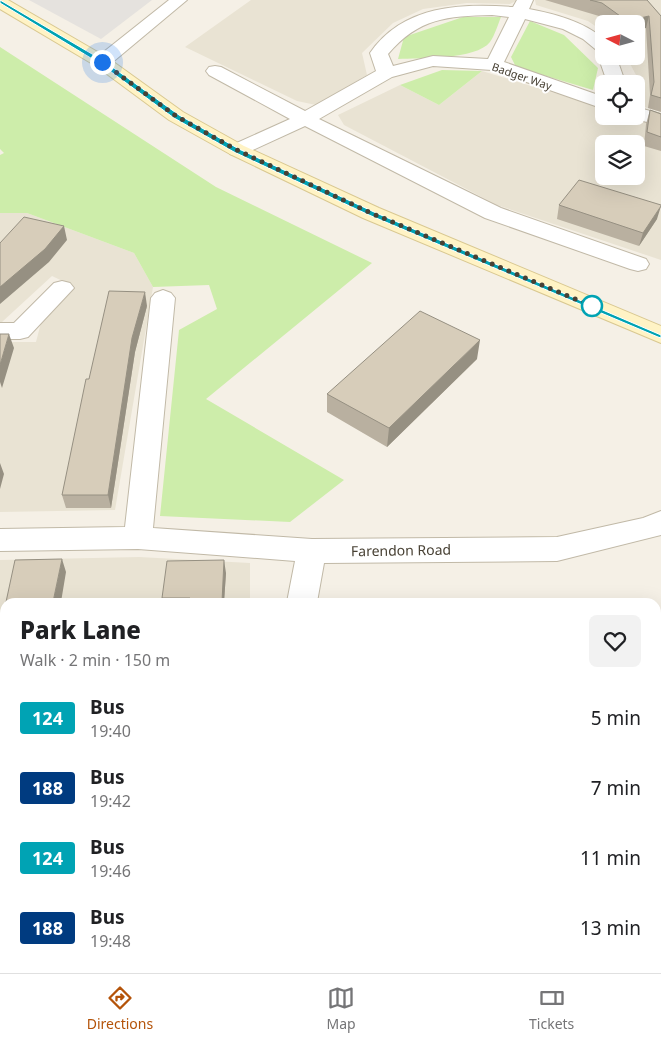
<!DOCTYPE html>
<html lang="en">
<head>
<meta charset="utf-8">
<style>
	:root { --surface:#fff; --page:#f2f2f2; --text:#202124; --muted:#757577; --line:#e0e0e0; --accent:#b45309 }
	body { margin:0; font-family:"Noto Sans",sans-serif; background:var(--page); color:var(--text); height:100vh; display:flex; flex-direction:column; font-size:19px; white-space:nowrap }
	* { box-sizing:border-box; margin:0 }
	p { font-size:16px; color:var(--muted) }
	.icon { flex:none; width:28px; height:28px; fill:none; stroke:currentColor; stroke-width:2; stroke-linecap:round; stroke-linejoin:round }
	.map { position:relative; flex:1; overflow:hidden }
	.drawer { position:absolute; left:0px; top:598px; width:661px; height:376px; display:flex; flex-direction:column; background:var(--surface); border-radius:15px 15px 0 0; box-shadow:0 5px 20px #0002 }
	.drawer>* { flex:none }
	.badge { padding:0 10px; border-radius:4px; font-size:18px; line-height:32px }
	.needle { width:32px; rotate:276deg }
	.controls { position:absolute; left:595px; top:15px; display:grid; gap:10px }
	.controls a { display:grid; place-items:center; width:50px; height:50px; border-radius:8px; background:var(--surface); box-shadow:0 5px 20px #0002; font-size:25px }
	.you { position:absolute; width:25px; height:25px; margin:-12px; border:4px solid #fff; border-radius:50%; background:#1a73e8; box-shadow:0 0 0 8px #1a73e833 }
	.map>.badge { position:absolute; translate:-50% -50%; box-shadow:0 0 0 2px #fff }
	.round { display:grid; place-items:center; flex:none; width:52px; height:52px; border-radius:8px; background:var(--page) }
	.headline { display:flex; align-items:center; justify-content:space-between; height:85px; padding:0 20px }
	h1 { font-size:24px; font-weight:800; line-height:38px }
	ul { padding:0; list-style:none }
	li { display:flex; align-items:center; gap:15px; height:70px; padding:0 20px }
	li div { flex:1 }
	li b { display:block; font-size:19px }
	li em { font-style:normal }
	li .badge { min-width:55px; font-weight:700; text-align:center }
	.tabs { display:flex; justify-content:space-around; align-items:center; height:70px; border-top:1px solid var(--line); background:var(--surface); font-size:14px; color:var(--muted) }
	.tabs a { display:grid; justify-items:center; gap:2px }
	.tabs .active { color:var(--accent) }
	.map>svg:first-child { display:block }
	.residential { fill:#e9e3d3; fill-rule:evenodd }
	.green { fill:#cdedaa }
	.parking { fill:#e5e2de }
	.lines { fill:none; stroke-linecap:round; stroke-linejoin:round }
	.street-casing { stroke:#c1b9a7; stroke-width:2 }
	.secondary-casing { stroke:#d9c891; stroke-width:2 }
	.street { fill:#fff; fill-rule:evenodd }
	.secondary { fill:#fff3c5; fill-rule:evenodd }
	.wall { fill:#b9b0a0 }
	.shaded-wall { fill:#969082 }
	.building { fill:#d7cdba; stroke:#969082 }
	.line { fill:#00a3b4; stroke:#fff }
	.walk { stroke:#484134; stroke-width:5; stroke-dasharray:0 9 }
	.stop-dot { fill:#fff; stroke:#00a3b4; stroke-width:2.5 }
	.labels { text-anchor:middle; dominant-baseline:central; stroke-width:4; stroke-linejoin:round; paint-order:stroke }
	.far-street-label { font-size:11px; fill:#484134; stroke:#fff }
	.street-label { font-size:14px; fill:#484134; stroke:#fff }
</style>
</head>
<body>
<div class="map">
<svg width="661" height="973" viewBox="0 0 661 973">
	<rect width="100%" height="100%" fill="#f5f0e6"/>
	<path class="residential" d="M251,0H518L510,4L467,3L423,9L393,23L362,53L367,75L316,105L297,101L185,47Z
		M535,0H661V112L638,105L637,77L626,56H636V24H604V32L588,21L536,5Z
		M482,71L604,108V116H630L661,126V260L497,205L344,125L338,115L400,85L439,105ZM604,144H636V176H604Z
		M0,213H27L134,253L153,287L115,510L0,512V342H36L43,315L71,285L52,276L2,322H0Z
		M139,557L250,563V602H5V680H0V560Z
		M5,878V969H187L186,973H0V892Z
		M290,969H586V973H289Z"/>
	<path class="green" d="M463,17H501C498,24 495,35 490,42C476,60 419,58 398,59L404,37Z
		M530,21L564,35L598,68L593,90L516,67L511,57Z
		M0,47L216,187L372,263L206,399L344,480L290,522L160,516L179,330L217,309L209,285L153,287L134,253L27,213H0V155L4,153L0,149Z
		M442,70L482,71L439,105L400,85Z
		M656,615H661V973H613V969H656Z"/>
	<path class="parking" d="M29,0H152L101,39Z"/>
	<g class="lines">
		<defs>
			<path id="street" d="M169,0H187L108,66L102,67L96,66L93,62L96,58Z
				M517,0H533L529,9C555,14 583,21 604,39V56H616L623,76L618,84H604L602,88L600,84L605,76L598,56L600,53L583,39L563,29L525,19L504,62L604,97V109L492,70L433,66L392,77L319,119L501,208L646,259L649,264L646,269L638,271L630,269L485,218L305,126L244,154L237,156L230,154L227,150L230,146L290,119L209,75L206,71L209,67L215,66L221,67L305,111L376,71L370,53C403,5 461,3 513,7ZM492,15L509,17L488,59L433,56L393,66L388,54C419,18 447,16 492,15Z
				M636,107L661,114V126L629,117L636,116Z
				M62,281L70,283L74,288L28,337L20,339H0V323H14L54,283Z
				M163,290L171,293L175,298L153,528L312,539L557,537L643,518L661,511V535L557,561L324,563L317,602H287L295,561L138,549L0,551V529L125,527L151,298L155,293Z
				M208,969H246L245,973H207Z"/>
			<path id="secondary" d="M0,0H8L108,58L183,112L244,146L379,208L661,326V343L363,218L230,154L169,120L96,66L0,9Z"/>
		</defs>
		<use href="#street" class="street-casing"/>
		<use href="#secondary" class="secondary-casing"/>
		<use href="#street" class="street"/>
		<use href="#secondary" class="secondary"/>
	</g>
	<path class="wall" d="M545,0H647L661,16V112L648,108L650,95L646,28L636,24H610L599,16Z
		M650,110L661,114V151L644,146L646,124Z
		M559,205L657,219L639,246L557,219Z
		M147,306L135,352L111,508H66L62,495L89,379Z
		M477,359L387,447L327,412V394Z
		M226,573L224,602H163L162,598Z"/>
	<path class="shaded-wall" d="M649,16L646,28L636,31V24H627V21Z
		M661,206L657,219L639,246L643,233Z
		M64,226L67,240L49,262L0,304V287Z
		M145,292L147,306L135,352L111,508L108,495L132,338Z
		M9,334L14,348L2,388L0,382V365Z
		M480,340L477,359L387,447L389,428Z
		M0,463L4,474L0,489Z
		M62,559L66,572L61,602H53Z
		M224,560L226,573L224,602H222Z
		M126,969H131L130,973H125Z"/>
	<path class="building" d="M590,0H647L661,16V98L651,95L654,82L649,16L627,21L602,3Z
		M650,110L661,114V137L647,132Z
		M579,180L661,205V206L643,233L559,205Z
		M24,217L64,226L45,249L0,287V243Z
		M109,291L145,292L132,338L108,495H62L86,379H89Z
		M420,311L480,340L389,428L327,394Z
		M0,334H9L0,365Z
		M62,559L53,602H6L15,560Z
		M224,560L222,602H190V598H162L167,561Z
		M75,969H126L125,973H73Z"/>
	<path class="line" d="M0,0L104,61L179,115L239,149L374,212L661,335V338L658,337L369,215L234,152L174,118L99,63L0,3Z"/>
	<g class="lines">
		<path class="walk" d="M102,62L176,116L237,150L371,213L592,306"/>
	</g>
	<circle class="stop-dot" cx="592" cy="306" r="10"/>
	<g class="labels">
		<g class="far-street-label">
			<text transform="translate(522 76) rotate(19)">Badger Way</text>
		</g>
		<g class="street-label">
			<text transform="translate(401 550) rotate(-1)">Farendon Road</text>
		</g>
	</g>
</svg>
<div class="controls">
<a><svg class="needle" viewBox="-14 -14 28 28"><path d="M0-13l5 13h-10z" fill="#e53935"/><path d="M0 13l5-13h-10z" fill="#757577"/></svg></a>
<a><svg class="icon" aria-label="locate" viewBox="0 0 24 24"><circle cx="12" cy="12" r="6"/><path d="M12 2v4M12 18v4M2 12h4M18 12h4"/></svg></a>
<a><svg class="icon" aria-label="layers" viewBox="0 0 24 24"><path d="M12 4l9 5-9 5-9-5zM3 14l9 5 9-5"/></svg></a>
</div>
<div class="you" style="left:102px;top:62px"></div>
<section class="drawer">
<div class="headline"><div><h1>Park Lane</h1><p>Walk · 2 min · 150 m</p></div><a class="round"><svg class="icon" aria-label="heart" viewBox="0 0 24 24"><path d="M12 20l-8-8c-3-5 5-10 8-4 3-6 11-1 8 4z"/></svg></a></div>
<ul>
<li><span class="badge" style="background:#00a3b4;color:#fff">124</span><div><b>Bus</b><p>19:40</p></div><em>5 min</em></li>
<li><span class="badge" style="background:#003b80;color:#fff">188</span><div><b>Bus</b><p>19:42</p></div><em>7 min</em></li>
<li><span class="badge" style="background:#00a3b4;color:#fff">124</span><div><b>Bus</b><p>19:46</p></div><em>11 min</em></li>
<li><span class="badge" style="background:#003b80;color:#fff">188</span><div><b>Bus</b><p>19:48</p></div><em>13 min</em></li>
</ul>
</section>
</div>
<nav class="tabs">
<a class="active"><svg class="icon" aria-label="directions" viewBox="0 0 24 24"><path d="M12 3l9 9-9 9-9-9zM9 14v-3h6M13 9l2 2-2 2"/></svg>Directions</a>
<a><svg class="icon" aria-label="map" viewBox="0 0 24 24"><path d="M3 6l6-2 6 2 6-2v14l-6 2-6-2-6 2zM9 4v14M15 6v14"/></svg>Map</a>
<a><svg class="icon" aria-label="tickets" viewBox="0 0 24 24"><path d="M3 7h18v10H3zM15 7v10"/></svg>Tickets</a>
</nav>
</body>
</html>
